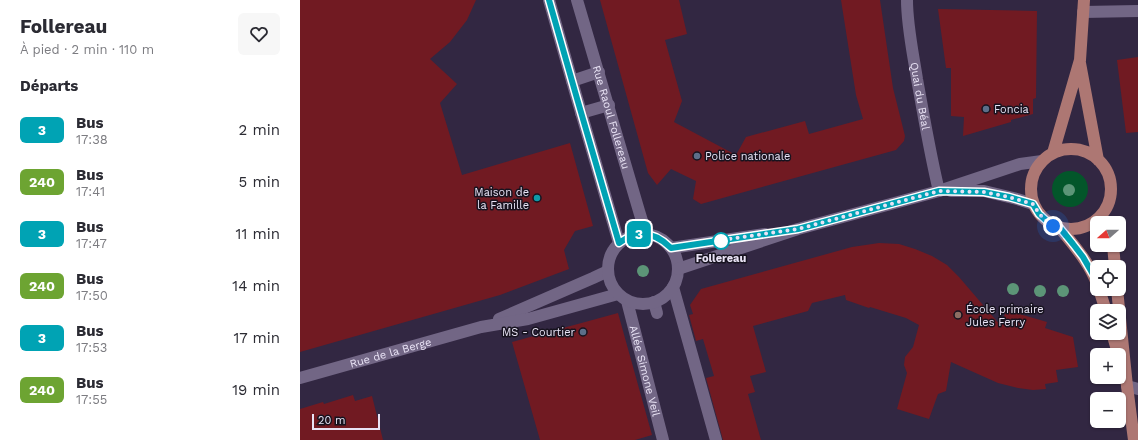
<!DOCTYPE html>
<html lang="fr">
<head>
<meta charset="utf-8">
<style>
	:root { --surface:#fff; --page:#f7f7f7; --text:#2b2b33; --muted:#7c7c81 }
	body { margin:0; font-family:"Work Sans",sans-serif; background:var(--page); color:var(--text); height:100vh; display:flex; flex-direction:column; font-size:15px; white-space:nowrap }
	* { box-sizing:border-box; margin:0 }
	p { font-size:13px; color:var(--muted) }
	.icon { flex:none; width:22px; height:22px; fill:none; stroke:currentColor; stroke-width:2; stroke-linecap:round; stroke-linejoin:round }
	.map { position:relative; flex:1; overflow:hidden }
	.panel { display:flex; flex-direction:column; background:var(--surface); width:300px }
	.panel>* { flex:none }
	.badge { padding:0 8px; border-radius:6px; font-size:14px; line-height:26px }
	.needle { width:26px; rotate:249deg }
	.fabs { position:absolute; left:790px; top:216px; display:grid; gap:8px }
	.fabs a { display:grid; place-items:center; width:36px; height:36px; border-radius:6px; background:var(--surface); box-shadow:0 1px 3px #0004; font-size:20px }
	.scale { position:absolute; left:12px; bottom:10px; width:68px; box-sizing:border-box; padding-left:4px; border:2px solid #e9e3f5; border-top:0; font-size:11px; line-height:14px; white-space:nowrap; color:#e9e3f5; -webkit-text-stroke:3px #17131f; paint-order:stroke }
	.you { position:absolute; width:20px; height:20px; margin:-10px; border:3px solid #fff; border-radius:50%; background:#1a73e8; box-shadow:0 0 0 6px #1a73e833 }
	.map>.badge { position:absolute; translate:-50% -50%; box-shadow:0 0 0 2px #fff }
	h2 { padding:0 20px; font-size:15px; line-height:36px }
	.round { display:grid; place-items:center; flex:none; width:42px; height:42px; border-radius:6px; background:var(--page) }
	.head { display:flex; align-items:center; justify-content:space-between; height:68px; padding:0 20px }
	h1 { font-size:19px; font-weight:700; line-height:30px }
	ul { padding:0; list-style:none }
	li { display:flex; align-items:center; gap:12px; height:52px; padding:0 20px }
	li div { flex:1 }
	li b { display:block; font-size:15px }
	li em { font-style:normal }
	li .badge { min-width:44px; font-weight:700; text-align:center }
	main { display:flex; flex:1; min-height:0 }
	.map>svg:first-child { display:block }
	.green { fill:#03562a }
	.building { fill:#711a22 }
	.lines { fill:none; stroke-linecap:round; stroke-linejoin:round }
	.lane { stroke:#726685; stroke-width:12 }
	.street { stroke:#726685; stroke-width:12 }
	.secondary { stroke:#726685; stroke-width:12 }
	.primary { stroke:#ad7773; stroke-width:12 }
	.tree { fill:#5c9577 }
	.line-casing { stroke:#fff; stroke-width:9 }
	.line { stroke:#00a3b4; stroke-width:6 }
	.walk { stroke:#e9e3f5; stroke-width:4; stroke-dasharray:0 7.2 }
	.service-dot { fill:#5c6f8a; stroke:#17131f; stroke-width:1.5 }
	.culture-dot { fill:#0f9aa8; stroke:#17131f; stroke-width:1.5 }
	.stop-dot { fill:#fff; stroke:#00a3b4; stroke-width:2 }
	.education-dot { fill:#8d6e63; stroke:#17131f; stroke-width:1.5 }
	.labels { text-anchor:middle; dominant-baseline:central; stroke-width:3; stroke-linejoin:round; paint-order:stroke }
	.street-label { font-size:11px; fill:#e9e3f5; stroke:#17131f }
	.poi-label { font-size:11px; fill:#e9e3f5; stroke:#17131f; text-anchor:start }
	.stop-label { font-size:11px; font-weight:bold; fill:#e9e3f5; stroke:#17131f }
</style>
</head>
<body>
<main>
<section class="panel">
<div class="head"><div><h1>Follereau</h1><p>À pied · 2 min · 110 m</p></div><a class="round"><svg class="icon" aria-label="heart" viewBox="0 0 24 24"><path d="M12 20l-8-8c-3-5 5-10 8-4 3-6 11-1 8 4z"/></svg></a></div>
<h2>Départs</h2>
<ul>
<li><span class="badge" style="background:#00a3b4;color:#fff">3</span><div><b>Bus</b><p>17:38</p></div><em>2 min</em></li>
<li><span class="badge" style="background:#6da432;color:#fff">240</span><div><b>Bus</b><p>17:41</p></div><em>5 min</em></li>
<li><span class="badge" style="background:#00a3b4;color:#fff">3</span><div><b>Bus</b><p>17:47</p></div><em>11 min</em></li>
<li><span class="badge" style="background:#6da432;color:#fff">240</span><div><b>Bus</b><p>17:50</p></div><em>14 min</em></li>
<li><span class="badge" style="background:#00a3b4;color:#fff">3</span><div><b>Bus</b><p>17:53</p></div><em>17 min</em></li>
<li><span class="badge" style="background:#6da432;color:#fff">240</span><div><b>Bus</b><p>17:55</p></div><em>19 min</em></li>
</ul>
</section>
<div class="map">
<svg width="838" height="440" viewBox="0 0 838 440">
	<rect width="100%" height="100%" fill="#322742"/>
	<path class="green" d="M752 189a18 18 0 1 1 36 0a18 18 0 1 1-36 0Z"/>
	<path class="building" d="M0,0H176L167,20L150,42L130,59L157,84L140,103L162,175L270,143L293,226L275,231L264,250L269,269L200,295L0,352Z
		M300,0H379L387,34L365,40L382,101L374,122L436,155L446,137L505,121L509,134L563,119L556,95L541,0H580L593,88L605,136L604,141L596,150L401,204L393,199L396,181L371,169L357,185L348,173Z
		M638,9L737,11L736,98L733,99V114L711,120V122L663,136L664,117L651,116V68H646Z
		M838,57V132L826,133L817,60Z
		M579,243L599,244L615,249L632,256L647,265L659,277L701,326L706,310L747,322L745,328L773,337L778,367L756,370L758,382L745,384L746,389L733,390L718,388L698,383L651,362L646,391L638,394L629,419L597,409L607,373L604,365L605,357L613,347L619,325L606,318L570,307L569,308L546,300L545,295L512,303L508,311L453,326L466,372L450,376L455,392L448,394L461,440H423L406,378L414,376L403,339L396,341L389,315L393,314L390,305L401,289L552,247Z
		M318,313L352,435L335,440H240L212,342Z
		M53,395L55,401L72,396L83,440H0V409L23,402L24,404Z"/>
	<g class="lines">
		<g class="lane">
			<path d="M272,81L299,72"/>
			<path d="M281,113L309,105"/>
			<path d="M373,287L416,440"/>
			<path id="s1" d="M327,301L363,440"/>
		</g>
		<g class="street">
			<path id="s2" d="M607,0C607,26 613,53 617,79C624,117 630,154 639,191"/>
			<path d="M783,12L838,11"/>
			<path d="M354,302L357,313"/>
			<path d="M199,319L293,278L308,271"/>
			<path id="s3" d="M0,378L181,327L228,319L318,294"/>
			<path d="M827,386L838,389"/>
		</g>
		<g class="secondary">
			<path d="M249,0L276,95L319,243"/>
			<path id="s4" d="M277,0L339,211L346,234"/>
			<path d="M651,191H684L717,199L733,204"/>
			<circle cx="343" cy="269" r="35"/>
			<path d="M371,248L465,234"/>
			<path d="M378,269L498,229L639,191L720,164L742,161"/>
		</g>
		<path class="primary" d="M780,63L798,160
			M731 189a40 40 0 1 1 80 0a40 40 0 1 1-80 0Z
			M753,153L780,60L784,0
			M760,228C774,246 790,263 797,284
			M813,245L815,267
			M799,289L806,311
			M817,289L827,386L834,440
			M812,333L818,353"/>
	</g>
	<g class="tree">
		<circle cx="769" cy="190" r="6"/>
		<circle cx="343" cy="271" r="6"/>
		<circle cx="713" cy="289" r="6"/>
		<circle cx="740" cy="291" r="6"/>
		<circle cx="763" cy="291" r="6"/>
	</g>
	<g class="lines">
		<defs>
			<path id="line" d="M249,0L276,95L319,243C338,229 355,232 371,248L498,229L639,191L684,192L709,197L733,204L739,214L748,222L760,228L773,244L783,257L794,276L797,284"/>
		</defs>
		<use href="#line" class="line-casing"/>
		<use href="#line" class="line"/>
		<path class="walk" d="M421,241H415L498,229L639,191L684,192L709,197L733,204C739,214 744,220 753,226"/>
	</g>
	<g class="service-dot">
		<circle cx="686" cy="109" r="4"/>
		<circle cx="397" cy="156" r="4"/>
		<circle cx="283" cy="332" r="4"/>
	</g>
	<circle class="culture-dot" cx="237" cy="198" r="4"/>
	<circle class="stop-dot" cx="421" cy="241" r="8"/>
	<circle class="education-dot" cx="658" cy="315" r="4"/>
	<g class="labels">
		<g class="street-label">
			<text stroke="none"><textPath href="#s2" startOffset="97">Quai du Béal</textPath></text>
			<text stroke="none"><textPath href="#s4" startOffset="122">Rue Raoul Follereau</textPath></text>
			<text stroke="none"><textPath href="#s3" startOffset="94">Rue de la Berge</textPath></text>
			<text stroke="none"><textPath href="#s1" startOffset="72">Allée Simone Veil</textPath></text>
		</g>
		<g class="poi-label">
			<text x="694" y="109">Foncia</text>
			<text x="405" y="156">Police nationale</text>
			<text x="229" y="192" text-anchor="end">Maison de<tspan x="229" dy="13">la Famille</tspan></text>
			<text x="666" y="309">École primaire<tspan x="666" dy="13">Jules Ferry</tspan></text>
			<text x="275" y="332" text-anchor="end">MS - Courtier</text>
		</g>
		<g class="stop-label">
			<text x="421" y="258">Follereau</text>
		</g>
	</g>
</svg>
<div class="fabs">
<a><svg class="needle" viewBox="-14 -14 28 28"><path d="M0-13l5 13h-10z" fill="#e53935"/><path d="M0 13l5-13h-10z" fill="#7c7c81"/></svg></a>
<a><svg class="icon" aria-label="locate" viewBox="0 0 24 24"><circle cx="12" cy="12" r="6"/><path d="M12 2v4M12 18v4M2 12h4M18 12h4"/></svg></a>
<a><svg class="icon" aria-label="layers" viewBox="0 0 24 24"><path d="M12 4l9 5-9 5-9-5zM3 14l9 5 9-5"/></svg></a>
<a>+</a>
<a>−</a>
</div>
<div class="scale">20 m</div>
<div class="you" style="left:753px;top:226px"></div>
<b class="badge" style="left:339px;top:234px;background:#00a3b4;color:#fff">3</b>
</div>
</main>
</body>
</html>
